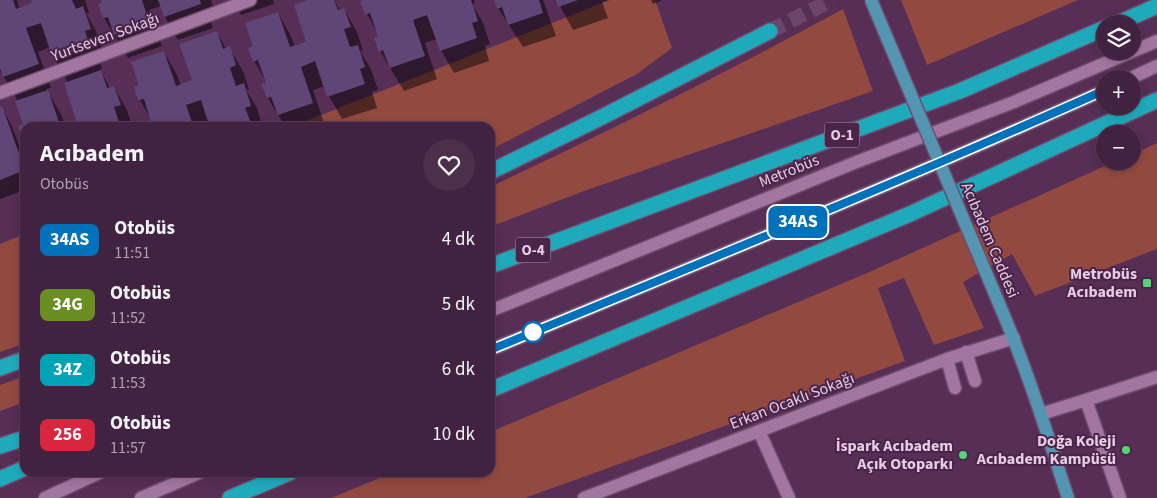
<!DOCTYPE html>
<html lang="tr">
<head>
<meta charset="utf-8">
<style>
	:root { --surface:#412240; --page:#4c2f4b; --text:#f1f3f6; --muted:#aea4b1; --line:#5a3f59 }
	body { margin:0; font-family:"Source Sans 3",sans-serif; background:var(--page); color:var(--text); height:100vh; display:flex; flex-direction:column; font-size:19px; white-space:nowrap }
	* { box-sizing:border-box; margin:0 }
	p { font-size:16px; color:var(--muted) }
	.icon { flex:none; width:28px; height:28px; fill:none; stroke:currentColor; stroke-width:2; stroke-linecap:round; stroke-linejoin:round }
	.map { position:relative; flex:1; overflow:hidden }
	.details { position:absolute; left:20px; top:122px; width:475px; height:355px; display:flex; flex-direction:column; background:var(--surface); border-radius:15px; box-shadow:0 2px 8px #0003,0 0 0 1px var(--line) }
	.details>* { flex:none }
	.badge { padding:0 10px; border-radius:8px; font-size:18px; line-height:32px }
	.buttons { position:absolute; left:1096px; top:15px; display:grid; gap:10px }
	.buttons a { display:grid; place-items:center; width:45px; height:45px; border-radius:50%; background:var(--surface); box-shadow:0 2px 8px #0003,0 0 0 1px var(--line); font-size:25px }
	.map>.badge { position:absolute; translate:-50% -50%; box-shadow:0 0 0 2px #fff }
	.round { display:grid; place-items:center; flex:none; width:52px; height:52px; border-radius:26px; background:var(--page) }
	.headline { display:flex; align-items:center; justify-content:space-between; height:85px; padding:0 20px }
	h1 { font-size:24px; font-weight:700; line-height:38px }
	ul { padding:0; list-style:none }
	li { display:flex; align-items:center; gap:15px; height:65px; padding:0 20px }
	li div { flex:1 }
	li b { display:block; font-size:19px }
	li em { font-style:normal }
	li .badge { min-width:55px; font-weight:700; text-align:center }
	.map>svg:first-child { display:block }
	.green { fill:#924940 }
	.shadow { fill:#0007; fill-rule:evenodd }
	.building { fill:#604676 }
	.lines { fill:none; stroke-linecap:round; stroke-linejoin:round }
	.highway-tunnel { stroke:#6c466a; stroke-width:15; stroke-dasharray:15 8; stroke-linecap:butt }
	.minor-casing { stroke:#6e4c6d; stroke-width:15 }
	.major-casing { stroke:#6e4c6d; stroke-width:15 }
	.highway-casing { stroke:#6e4c6d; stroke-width:18 }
	.minor { stroke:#a376a1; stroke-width:12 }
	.major { stroke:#5495b1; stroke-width:12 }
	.highway { stroke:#1faabc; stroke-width:15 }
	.major-bridge-casing { stroke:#6e4c6d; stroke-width:15; stroke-linecap:butt }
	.major-bridge { stroke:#5495b1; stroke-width:12 }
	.line-casing { stroke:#fff; stroke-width:11 }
	.line { stroke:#0072bc; stroke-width:8 }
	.poi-dot { fill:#53d673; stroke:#4b244a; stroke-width:2 }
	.stop-dot { fill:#fff; stroke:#0072bc; stroke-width:2.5 }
	.labels { text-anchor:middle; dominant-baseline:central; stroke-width:4; stroke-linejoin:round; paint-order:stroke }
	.shield { fill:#4b244a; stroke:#b89ab6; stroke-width:1 }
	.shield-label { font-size:15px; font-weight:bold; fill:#e6cde4 }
	.street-label { font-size:16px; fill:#e6cde4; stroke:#4b244a }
	.poi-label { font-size:16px; font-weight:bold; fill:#e6cde4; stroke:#4b244a; text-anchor:end }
</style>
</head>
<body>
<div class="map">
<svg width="1157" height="498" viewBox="0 0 1157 498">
	<rect width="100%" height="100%" fill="#572e55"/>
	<path class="green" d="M610,0H655L672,48L637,74L490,150V128L291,127Z
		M901,0H1078L927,65Z
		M843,9L873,91L584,191L490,227V187C609,131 727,72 843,9Z
		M1157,143V249L1035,296L1012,254L963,282L984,328L934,345L904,278L878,288L905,361L525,498H331L392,473L490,472V432L867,273L1116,161H1132L1133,154Z
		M25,234V343L0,352V244Z
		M25,376V402L0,411V385Z"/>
	<path class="shadow" d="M0,0H17L20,9L34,4L32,0H85L89,12L86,13L96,31L103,52L98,54L102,69L100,70L110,88L114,87L127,110L133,128H25V141V125L18,101L0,71ZM50,47L54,58L68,83L78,120L65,125L61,114L46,89L51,88L38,52Z
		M101,0H211L214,10L208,13L213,28L178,40L165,17L161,6L149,10L162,46L128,58L104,18L99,5L104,4Z
		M232,0H273L274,4L241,15Z
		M312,0H334L340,10L344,9L357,32L363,50L360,51L371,69L378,90L372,92L377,108L342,119L329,96L325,86L313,90L325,126L321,128H286L268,98L263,85L267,83L254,61L255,47L278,13L291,36L295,47L308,42Z
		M367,0H474L475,3L472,4L483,23L490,44L485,46L489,61L454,73L441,50L437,39L425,43L437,79L404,91L380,51V37L367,14Z
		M495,0H543L556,36L523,47L498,8Z
		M557,0H608L602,2L608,18L573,30Z
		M651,0H662L653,4Z
		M217,32L226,49L229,48L243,71L249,89L246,90L257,108L263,128H211V125L202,128H150L153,123L140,100L141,86L164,52L177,75L181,86L194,81Z
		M0,108H2L11,124L25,161V190L0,199Z"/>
	<path class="building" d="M0,0H13L16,9L32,3L31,0H72L76,9L83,6L91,29L85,31L90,46L53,59L41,23L26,28L39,64L3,77L0,68Z
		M101,0H142L149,22L114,35L108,17L103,18L98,4L102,3Z
		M158,0H200L201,4L164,17Z
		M308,0H334L338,10L344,8L351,27L344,29L350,47L358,45L365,67L360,69L365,84L327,97L315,61L301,67L313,103L278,115L271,97L267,98L261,84L266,83L258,60L253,62L248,48L253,46L245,23L278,12L290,47L306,42L294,5Z
		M364,0H471L478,21L472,23L477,38L440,51L427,15L413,20L425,56L390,68L383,50L379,52L374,38L378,36L370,13L365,15L360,1Z
		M494,0H539L543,13L508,25L502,7L497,9Z
		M556,0H578L558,7Z
		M217,31L223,49L230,46L236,65L230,68L236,86L244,83L251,106L245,108L251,123L238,128H210L201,100L186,105L194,128H149L147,123L151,122L144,99L138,100L134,87L139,85L131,62L164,51L176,86L192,80L179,44Z
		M101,70L107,88L114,86L121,105L114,107L120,125L128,122L129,128H25V139H23L18,126L23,124L15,101L48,90L60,125L76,120L64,83Z
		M2,106L25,170L0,180V107Z"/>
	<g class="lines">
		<path class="highway-tunnel" d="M770,31L832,0"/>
		<defs>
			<path id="minor" d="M1129,79L1157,66
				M0,93L250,0
				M490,311L854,163L1014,102L1157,41
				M490,350C695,265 902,181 1105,90
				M966,352L975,381
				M947,359L955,388
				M1041,414L1086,400
				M759,431L789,498
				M45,498L101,472
				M141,498L201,472
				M584,498L947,359L1014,338
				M1120,498L1086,400L1157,377"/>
			<path id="major" d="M1000,306C1027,369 1047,433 1068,498"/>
			<path id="highway" d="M1116,24L1157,6
				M490,172L602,117L770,31
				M490,266L960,91L1105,28
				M0,368L25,359
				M490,390L910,214L1157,100
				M0,446L25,438
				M0,479L25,468
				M230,498L291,472"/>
		</defs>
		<use href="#minor" class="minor-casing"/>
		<use href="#major" class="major-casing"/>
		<use href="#highway" class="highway-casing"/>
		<use href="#minor" class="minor"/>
		<use href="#major" class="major"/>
		<use href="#highway" class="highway"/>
		<defs>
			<path id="major-bridge" d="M871,0L1000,306"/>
		</defs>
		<use href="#major-bridge" class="major-bridge-casing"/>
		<use href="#major-bridge" class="major-bridge"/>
	</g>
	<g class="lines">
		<defs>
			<path id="line" d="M490,350C696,265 902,181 1105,90"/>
		</defs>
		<use href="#line" class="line-casing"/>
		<use href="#line" class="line"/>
	</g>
	<g class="poi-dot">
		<rect x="1142" y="278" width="10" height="10" rx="2.5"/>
		<circle cx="1126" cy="450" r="5"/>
		<circle cx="963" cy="455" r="5"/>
	</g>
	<circle class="stop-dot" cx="533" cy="332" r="10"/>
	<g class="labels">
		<g class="shield">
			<rect x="824.5" y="122.5" width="35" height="25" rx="4"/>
			<rect x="515.5" y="237.5" width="35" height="25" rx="4"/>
		</g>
		<g class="shield-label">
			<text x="842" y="135">O-1</text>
			<text x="533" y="250">O-4</text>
		</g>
		<g class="street-label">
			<text transform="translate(105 37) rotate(-20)">Yurtseven Sokağı</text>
			<text transform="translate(789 171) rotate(-22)">Metrobüs</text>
			<text transform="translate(990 240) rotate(67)">Acıbadem Caddesi</text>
			<text transform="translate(792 401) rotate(-21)">Erkan Ocaklı Sokağı</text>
		</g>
		<g class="poi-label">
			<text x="1137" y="274">Metrobüs<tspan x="1137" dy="18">Acıbadem</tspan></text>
			<text x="1116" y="441">Doğa Koleji<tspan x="1116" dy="18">Acıbadem Kampüsü</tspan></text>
			<text x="953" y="446">İspark Acıbadem<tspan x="953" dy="18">Açık Otoparkı</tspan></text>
		</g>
	</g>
</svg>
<div class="buttons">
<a><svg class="icon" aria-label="layers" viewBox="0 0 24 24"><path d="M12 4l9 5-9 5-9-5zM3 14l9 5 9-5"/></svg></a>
<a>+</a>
<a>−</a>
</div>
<b class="badge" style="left:798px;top:222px;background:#0072bc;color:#fff">34AS</b>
<section class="details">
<div class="headline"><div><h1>Acıbadem</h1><p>Otobüs</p></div><a class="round"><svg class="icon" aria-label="heart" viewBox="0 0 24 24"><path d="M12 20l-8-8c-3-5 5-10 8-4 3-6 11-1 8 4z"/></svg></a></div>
<ul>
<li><span class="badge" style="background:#0072bc;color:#fff">34AS</span><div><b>Otobüs</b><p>11:51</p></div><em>4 dk</em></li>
<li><span class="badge" style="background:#6b8e23;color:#fff">34G</span><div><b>Otobüs</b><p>11:52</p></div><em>5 dk</em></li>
<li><span class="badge" style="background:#00a3b4;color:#fff">34Z</span><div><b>Otobüs</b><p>11:53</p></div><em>6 dk</em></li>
<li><span class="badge" style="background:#d7263d;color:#fff">256</span><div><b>Otobüs</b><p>11:57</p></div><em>10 dk</em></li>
</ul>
</section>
</div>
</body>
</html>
